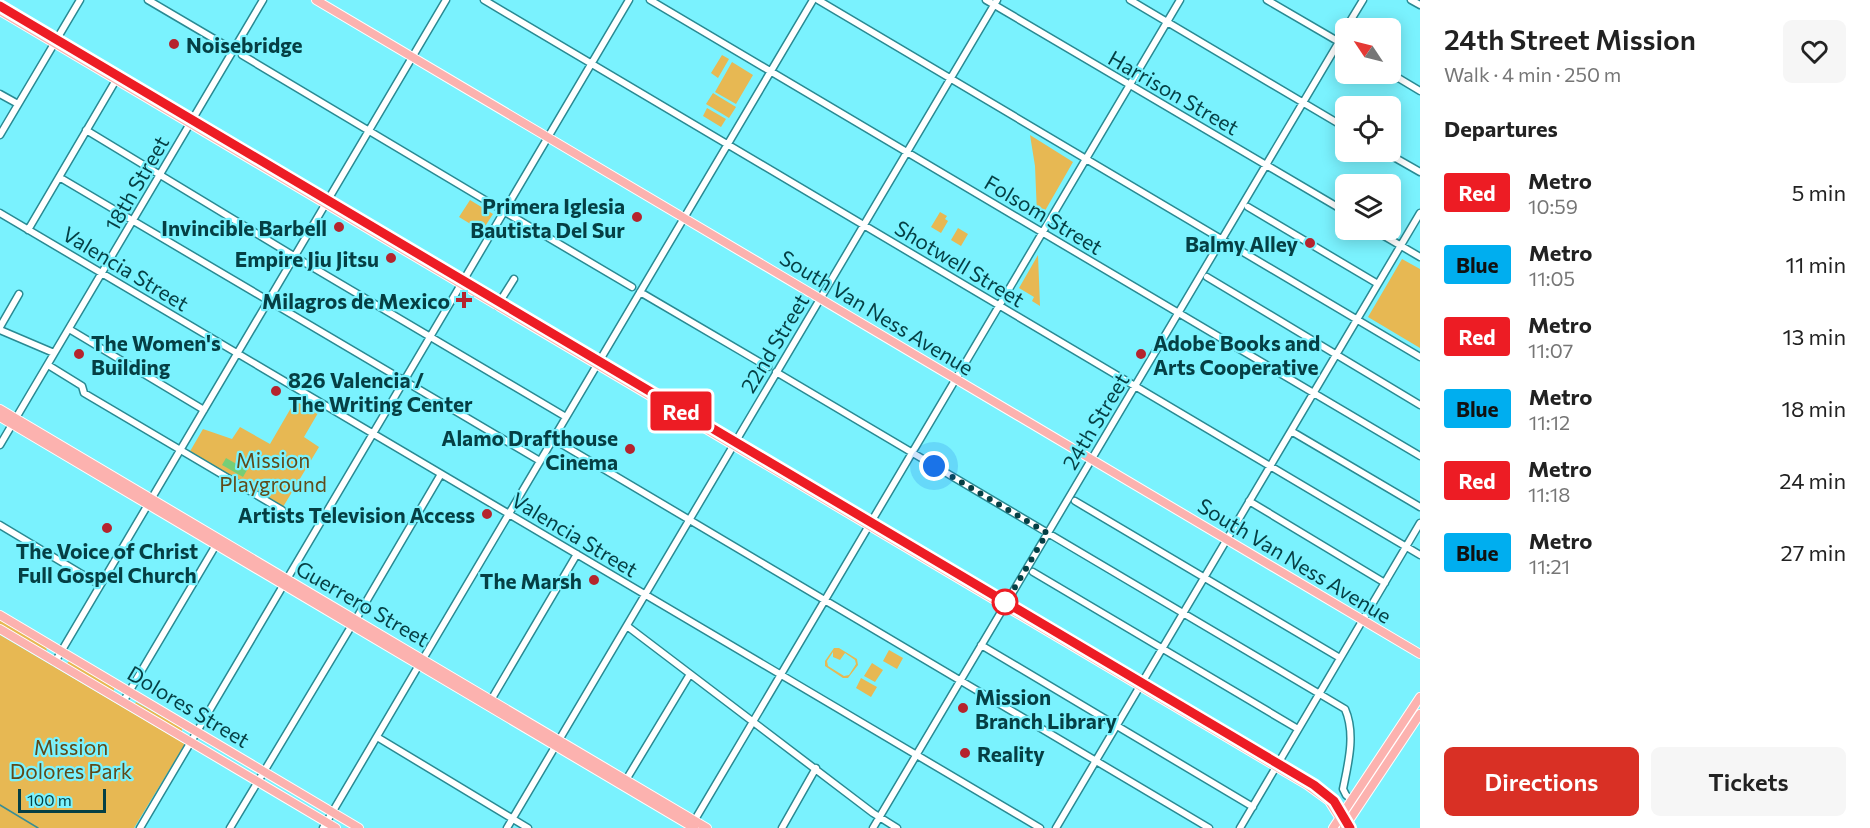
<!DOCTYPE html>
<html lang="en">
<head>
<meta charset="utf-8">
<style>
	:root { --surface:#fff; --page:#f6f6f6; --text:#222; --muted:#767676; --accent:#d93025 }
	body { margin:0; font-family:Commissioner,sans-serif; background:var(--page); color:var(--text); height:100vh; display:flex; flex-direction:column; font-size:22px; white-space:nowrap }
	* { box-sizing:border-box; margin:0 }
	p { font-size:20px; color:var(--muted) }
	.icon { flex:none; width:33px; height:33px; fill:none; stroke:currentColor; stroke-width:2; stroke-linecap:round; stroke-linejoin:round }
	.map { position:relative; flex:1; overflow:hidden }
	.side { display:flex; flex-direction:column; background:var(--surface); width:450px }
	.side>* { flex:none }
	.badge { padding:0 12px; border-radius:4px; font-size:21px; line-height:39px }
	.needle { width:39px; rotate:305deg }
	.controls { position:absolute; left:1335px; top:18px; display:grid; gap:12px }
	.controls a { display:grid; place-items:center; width:66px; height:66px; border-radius:9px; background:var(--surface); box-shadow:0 3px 15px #0003; font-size:30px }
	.scale { position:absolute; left:18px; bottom:15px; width:88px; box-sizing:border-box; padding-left:6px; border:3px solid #053f44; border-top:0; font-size:16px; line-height:21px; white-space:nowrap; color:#053f44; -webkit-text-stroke:4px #7af2fe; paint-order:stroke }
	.you { position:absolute; width:30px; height:30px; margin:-15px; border:4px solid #fff; border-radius:50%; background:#1a73e8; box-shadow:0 0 0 9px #1a73e833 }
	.map>.badge { position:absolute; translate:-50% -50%; box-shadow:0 0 0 3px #fff }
	h2 { padding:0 24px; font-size:22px; line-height:54px }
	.round { display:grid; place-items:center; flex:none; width:63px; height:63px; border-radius:9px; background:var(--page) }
	.headline { display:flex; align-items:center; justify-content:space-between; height:102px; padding:0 24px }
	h1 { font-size:28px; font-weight:600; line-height:45px }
	.cta { display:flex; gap:12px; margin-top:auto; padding:12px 24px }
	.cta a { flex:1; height:69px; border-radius:9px; background:var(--accent); color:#fff; font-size:24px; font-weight:600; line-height:69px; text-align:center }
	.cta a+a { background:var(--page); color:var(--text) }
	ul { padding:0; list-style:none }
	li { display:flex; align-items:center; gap:18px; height:72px; padding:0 24px }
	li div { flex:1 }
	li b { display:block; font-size:22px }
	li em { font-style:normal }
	li .badge { min-width:66px; font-weight:700; text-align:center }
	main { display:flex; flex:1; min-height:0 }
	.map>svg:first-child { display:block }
	.green { fill:#e7b853; fill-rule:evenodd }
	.water { fill:#76ce77 }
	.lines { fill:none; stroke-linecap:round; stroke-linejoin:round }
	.minor-casing { stroke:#298a93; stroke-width:9 }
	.major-casing { stroke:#fff; stroke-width:10 }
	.minor { stroke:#fff; stroke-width:6 }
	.major { stroke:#fcb2af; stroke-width:8 }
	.tram { stroke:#388d95; stroke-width:1.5 }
	.line-casing { stroke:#fff; stroke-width:14 }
	.line { stroke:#ed1c24; stroke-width:9 }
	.walk { stroke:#053f44; stroke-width:6; stroke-dasharray:0 10.8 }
	.poi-dot { fill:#b5242d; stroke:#7af2fe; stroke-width:2 }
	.stop-dot { fill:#fff; stroke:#ed1c24; stroke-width:3 }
	.labels { text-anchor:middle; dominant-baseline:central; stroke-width:4.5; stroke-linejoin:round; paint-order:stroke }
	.poi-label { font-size:21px; font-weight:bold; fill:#053f44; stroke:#7af2fe; text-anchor:end }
	.street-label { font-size:21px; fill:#053f44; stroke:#7af2fe }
	.park-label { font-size:21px; fill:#604a19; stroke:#7af2fe }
</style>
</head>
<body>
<main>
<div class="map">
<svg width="1420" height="828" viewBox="0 0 1420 828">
	<rect width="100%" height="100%" fill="#7af2fe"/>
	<path class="green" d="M722,55L729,59L718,78L711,73Z
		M732,62L753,75L736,104L715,92Z
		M713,93L736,107L729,118L706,104Z
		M707,108L726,119L721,127L703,116Z
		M1030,135L1073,162L1042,216L1037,214L1035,166Z
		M470,200L493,214L482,231L459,217Z
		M940,212L947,216L945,219L948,221L941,233L931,227Z
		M958,228L968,234L961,246L951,240Z
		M1038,255L1040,306L1032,301L1034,297L1019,288Z
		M1402,259L1420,269V348L1368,317Z
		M295,401L318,413L304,437L319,447L283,507L189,453L203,429L232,439L240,427L270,444Z
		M0,620L46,647L47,651L0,627Z
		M0,635L185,744L134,828H0Z
		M834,648H839L857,659L858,665L848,678H843L825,666V661ZM833,652V657L840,660L845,653L855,660L856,664L849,675L844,676L828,666L827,661Z
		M889,650L903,658L897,669L883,661Z
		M70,661L114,687V692L66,665L68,662Z
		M872,663L883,670L875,682L864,676Z
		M861,678L877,687L871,697L856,688Z
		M136,702L182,728V732L180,733L134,705Z"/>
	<path class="water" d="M226,458L247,470L243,477L222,465Z"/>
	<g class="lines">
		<defs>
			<path id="minor" d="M148,0L233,50
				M484,0L1420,555
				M650,0L1420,456
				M818,0L1420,357
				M986,0L1346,212
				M1130,0L1346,128
				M1267,0L1346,46
				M1411,0L1420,5
				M1346,28L1363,0
				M242,55L495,206
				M1390,73L1420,91
				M0,94L18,104
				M86,130L302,261L566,417
				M0,135L80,0
				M1385,152L1420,172
				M59,177L540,461
				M1248,207L1378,284
				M505,212L632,287
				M0,213L1040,828
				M28,230L116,80
				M1374,230L1420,257
				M1207,277L1420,405
				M640,292L768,367
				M497,306L514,279
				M0,327L19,294
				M69,329L204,410
				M0,330L54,353
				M48,365L82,386L84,393L282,510
				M776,372L1345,709C1356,734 1348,764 1343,789L1346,795L1352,800
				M1291,431L1420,507
				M553,439L1209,828
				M0,445L263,0
				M1075,501L1340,658
				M1249,501L1385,583
				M0,525L100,585
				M1033,572L1298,729
				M356,619L441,474
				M627,626L873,813L897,828
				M981,645L1253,807
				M423,659L813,0
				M55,662L446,0
				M491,700L577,554
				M123,702L216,545
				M377,737L528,828
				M626,780L690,674
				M693,823L1180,0
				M140,828L629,0
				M230,828L352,625
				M323,828L419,665
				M507,828L997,0
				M782,828L816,768
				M873,828L1346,30
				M1056,828L1420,213
				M1240,828L1420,523"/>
			<path id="major" d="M316,0L1420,654
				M0,11L1307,785L1329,801L1346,828
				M0,409L707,828
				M0,417L694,828
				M0,615L359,828
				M0,629L336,828
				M1333,828L1420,697
				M1344,828L1420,714"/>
		</defs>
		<use href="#minor" class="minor-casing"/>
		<use href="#major" class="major-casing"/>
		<use href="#minor" class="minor"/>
		<use href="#major" class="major"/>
		<path class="tram" d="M0,805L38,828"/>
	</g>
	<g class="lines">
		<defs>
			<path id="line" d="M0,6L1314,785L1334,801L1350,828"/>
		</defs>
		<use href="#line" class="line-casing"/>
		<use href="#line" class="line"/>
		<path class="walk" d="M934,466L1047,533L1004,606L1005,602"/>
	</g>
	<g class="poi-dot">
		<circle cx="174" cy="44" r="6"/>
		<circle cx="637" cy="217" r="6"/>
		<circle cx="339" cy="227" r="6"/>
		<circle cx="1310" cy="243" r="6"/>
		<circle cx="391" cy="258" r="6"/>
		<path d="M461 291h6v6h6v6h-6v6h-6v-6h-6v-6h6z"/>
		<circle cx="79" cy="354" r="6"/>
		<circle cx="1141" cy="354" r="6"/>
		<circle cx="276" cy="391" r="6"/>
		<circle cx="630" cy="449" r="6"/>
		<circle cx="487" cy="514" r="6"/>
		<circle cx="107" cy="528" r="6"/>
		<circle cx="594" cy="580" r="6"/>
		<circle cx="963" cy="708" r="6"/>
		<circle cx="965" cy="753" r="6"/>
	</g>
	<circle class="stop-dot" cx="1005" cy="602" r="12"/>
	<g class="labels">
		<g class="poi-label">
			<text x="186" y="44" text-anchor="start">Noisebridge</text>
			<text x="625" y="205">Primera Iglesia<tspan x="625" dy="24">Bautista Del Sur</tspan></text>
			<text x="327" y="227">Invincible Barbell</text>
			<text x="1298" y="243">Balmy Alley</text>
			<text x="379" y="258">Empire Jiu Jitsu</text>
			<text x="450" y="300">Milagros de Mexico</text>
			<text x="91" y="342" text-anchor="start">The Women's<tspan x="91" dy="24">Building</tspan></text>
			<text x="1153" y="342" text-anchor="start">Adobe Books and<tspan x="1153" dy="24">Arts Cooperative</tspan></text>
			<text x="288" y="379" text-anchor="start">826 Valencia /<tspan x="288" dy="24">The Writing Center</tspan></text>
			<text x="618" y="437">Alamo Drafthouse<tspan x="618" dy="24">Cinema</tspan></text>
			<text x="475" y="514">Artists Television Access</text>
			<text x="107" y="550" text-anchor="middle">The Voice of Christ<tspan x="107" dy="24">Full Gospel Church</tspan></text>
			<text x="582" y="580">The Marsh</text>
			<text x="975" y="696" text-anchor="start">Mission<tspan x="975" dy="24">Branch Library</tspan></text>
			<text x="977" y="753" text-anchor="start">Reality</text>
		</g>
		<g class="street-label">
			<text transform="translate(1174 92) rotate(30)">Harrison Street</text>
			<text transform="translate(136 183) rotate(-60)">18th Street</text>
			<text transform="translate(1044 214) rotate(31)">Folsom Street</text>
			<text transform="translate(960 263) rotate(31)">Shotwell Street</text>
			<text transform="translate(126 268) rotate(31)">Valencia Street</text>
			<text transform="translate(877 312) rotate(31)">South Van Ness Avenue</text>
			<text transform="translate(774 343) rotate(-59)">22nd Street</text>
			<text transform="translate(1095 421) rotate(-59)">24th Street</text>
			<text transform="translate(575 534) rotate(31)">Valencia Street</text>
			<text transform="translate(1295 560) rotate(31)">South Van Ness Avenue</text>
			<text transform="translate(363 603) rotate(30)">Guerrero Street</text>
			<text transform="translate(189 706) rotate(31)">Dolores Street</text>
		</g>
		<g class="park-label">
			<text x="273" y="459">Mission<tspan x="273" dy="24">Playground</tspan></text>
			<text x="71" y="746">Mission<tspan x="71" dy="24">Dolores Park</tspan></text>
		</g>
	</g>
</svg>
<div class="controls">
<a><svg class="needle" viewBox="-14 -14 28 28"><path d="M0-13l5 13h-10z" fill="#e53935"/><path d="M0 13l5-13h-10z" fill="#767676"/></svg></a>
<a><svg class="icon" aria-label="locate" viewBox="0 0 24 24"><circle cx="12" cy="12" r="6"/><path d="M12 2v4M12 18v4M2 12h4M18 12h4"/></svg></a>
<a><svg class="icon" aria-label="layers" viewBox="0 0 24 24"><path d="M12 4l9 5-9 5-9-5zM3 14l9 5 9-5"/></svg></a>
</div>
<div class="scale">100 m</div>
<div class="you" style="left:934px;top:466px"></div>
<b class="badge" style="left:681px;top:411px;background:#ed1c24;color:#fff">Red</b>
</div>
<section class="side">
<div class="headline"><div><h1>24th Street Mission</h1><p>Walk · 4 min · 250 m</p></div><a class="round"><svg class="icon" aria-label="heart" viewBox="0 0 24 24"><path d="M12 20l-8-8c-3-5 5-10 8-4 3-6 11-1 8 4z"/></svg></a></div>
<h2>Departures</h2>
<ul>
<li><span class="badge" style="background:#ed1c24;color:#fff">Red</span><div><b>Metro</b><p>10:59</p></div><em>5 min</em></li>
<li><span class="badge" style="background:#00aeef;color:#111">Blue</span><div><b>Metro</b><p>11:05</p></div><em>11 min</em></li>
<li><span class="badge" style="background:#ed1c24;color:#fff">Red</span><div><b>Metro</b><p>11:07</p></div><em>13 min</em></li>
<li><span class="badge" style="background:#00aeef;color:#111">Blue</span><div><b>Metro</b><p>11:12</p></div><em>18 min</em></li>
<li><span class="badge" style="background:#ed1c24;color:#fff">Red</span><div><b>Metro</b><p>11:18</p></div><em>24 min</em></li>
<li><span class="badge" style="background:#00aeef;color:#111">Blue</span><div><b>Metro</b><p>11:21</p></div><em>27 min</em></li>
</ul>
<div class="cta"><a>Directions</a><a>Tickets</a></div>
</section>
</main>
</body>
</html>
